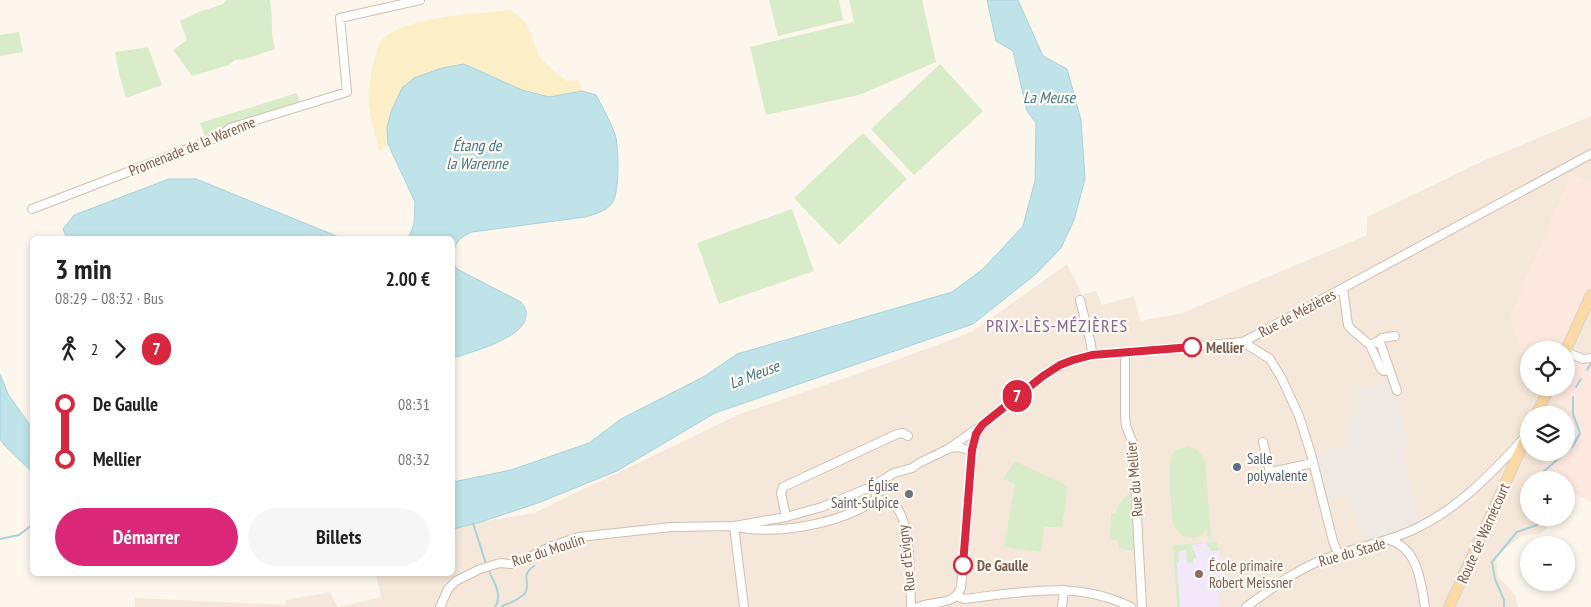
<!DOCTYPE html>
<html lang="fr">
<head>
<meta charset="utf-8">
<style>
	:root { --surface:#fff; --page:#f6f6f6; --text:#222; --muted:#767676; --accent:#db2777 }
	body { margin:0; font-family:"PT Sans Narrow",sans-serif; background:var(--page); color:var(--text); height:100vh; display:flex; flex-direction:column; font-size:19px; white-space:nowrap }
	* { box-sizing:border-box; margin:0 }
	p { font-size:16px; color:var(--muted) }
	.icon { flex:none; width:28px; height:28px; fill:none; stroke:currentColor; stroke-width:2; stroke-linecap:round; stroke-linejoin:round }
	.map { position:relative; flex:1; overflow:hidden }
	.panel { position:absolute; left:30px; top:236px; width:425px; height:340px; display:flex; flex-direction:column; background:var(--surface); border-radius:8px; box-shadow:0 2px 8px #0003 }
	.panel>* { flex:none }
	.badge { padding:0 10px; border-radius:16px; font-size:18px; line-height:32px }
	.controls { position:absolute; left:1520px; top:341px; display:grid; gap:10px }
	.controls a { display:grid; place-items:center; width:55px; height:55px; border-radius:50%; background:var(--surface); box-shadow:0 2px 8px #0003; font-size:25px }
	.map>.badge { position:absolute; translate:-50% -50%; box-shadow:0 0 0 2px #fff }
	.legs { display:flex; align-items:center; gap:8px; height:55px; padding:0 25px; font-size:16px }
	.legs p { margin-inline-start:auto }
	.head { display:flex; align-items:center; justify-content:space-between; height:85px; padding:0 25px }
	h1 { font-size:28px; font-weight:700; line-height:38px }
	.action { display:flex; gap:10px; margin-top:auto; padding:10px 25px }
	.action a { flex:1; height:58px; border-radius:30px; background:var(--accent); color:#fff; font-size:20px; font-weight:700; line-height:58px; text-align:center }
	.action a+a { background:var(--page); color:var(--text) }
	ul { padding:0 25px; list-style:none }
	li { display:flex; align-items:center; gap:18px; height:55px; font-size:19px }
	li i { display:grid; place-items:center; width:8px; height:100%; margin:0 6px; background:currentColor }
	li i::after { content:''; width:12px; height:12px; margin:-6px; border:4px solid; border-radius:50%; background:var(--surface) }
	li p { margin-inline-start:auto }
	li:first-child i { background:linear-gradient(#0000 50%,currentColor 0) }
	li:last-child i { background:linear-gradient(currentColor 50%,#0000 0) }
	.map>svg:first-child { display:block }
	.residential { fill:#f5e8da }
	.commercial { fill:#fde8e0 }
	.industrial { fill:#efe9e4 }
	.education { fill:#f3e8fa }
	.green { fill:#d8ecc9 }
	.sand { fill:#fcefc7 }
	.water { fill:#bfe3e8; stroke:#a5d3da }
	.lines { fill:none; stroke-linecap:round; stroke-linejoin:round }
	.stream { stroke:#a5d3da; stroke-width:2 }
	.minor-casing { stroke:#d1beb0; stroke-width:10 }
	.major-casing { stroke:#dad1cd; stroke-width:12 }
	.minor { stroke:#fff; stroke-width:8 }
	.major { stroke:#fbd9a5; stroke-width:10 }
	.line-1-casing { stroke:#fff; stroke-width:11 }
	.line-1 { stroke:#d7263d; stroke-width:8 }
	.stop-1-dot { fill:#fff; stroke:#d7263d; stroke-width:2.5 }
	.service-dot { fill:#5c6f8a; stroke:#fffaf3; stroke-width:2 }
	.worship-dot { fill:#6b7280; stroke:#fffaf3; stroke-width:2 }
	.education-dot { fill:#8d6e63; stroke:#fffaf3; stroke-width:2 }
	.labels { text-anchor:middle; dominant-baseline:central; stroke-width:4.5; stroke-linejoin:round; paint-order:stroke }
	.street-label { font-size:15px; fill:#7a5c4d; stroke:#fffaf3 }
	.stop-label { font-size:15px; font-weight:bold; fill:#7a5c4d; stroke:#fffaf3; text-anchor:start }
	.service-label { font-size:15px; fill:#4e5e75; stroke:#fffaf3; text-anchor:start }
	.worship-label { font-size:15px; fill:#5b616d; stroke:#fffaf3; text-anchor:end }
	.education-label { font-size:15px; fill:#785e54; stroke:#fffaf3; text-anchor:start }
	.water-label { font-size:16px; font-style:italic; fill:#437c86; stroke:#fffaf3 }
	.quarter-label { font-size:18px; letter-spacing:1px; fill:#846695; stroke:#fffaf3 }
</style>
</head>
<body>
<div class="map">
<svg width="1591" height="607" viewBox="0 0 1591 607">
	<rect width="100%" height="100%" fill="#fdf6ec"/>
	<path class="residential" d="M1591,116V183L1571,175L1513,329L1529,365V388H1539L1541,393L1549,395L1568,409L1565,415H1529V452L1548,453L1537,480H1529V518H1546L1547,528L1540,534L1523,535L1496,555L1498,576L1515,595L1518,607H135V598L285,605L286,600L330,592L338,607L381,597L376,574H452L453,529L481,522L534,513L740,414L877,367L972,332L1067,264L1082,295L1096,291L1102,305L1134,296L1140,321L1182,313L1367,235V217L1485,160Z
		M1591,308V363L1583,362L1570,357Z"/>
	<path class="commercial" d="M1571,175L1591,183V308L1570,357L1583,362L1591,363V502L1566,489V480H1549L1538,474L1548,453L1566,452L1565,415L1568,409L1549,395L1541,393L1539,388H1566V350H1529V365L1513,329L1511,314Z"/>
	<path class="industrial" d="M1389,380L1410,446L1401,450L1421,519L1406,528L1363,540L1347,492L1327,500L1315,455L1351,442L1343,417L1361,411L1355,392Z"/>
	<path class="education" d="M1217,542L1224,572L1223,576L1218,579L1220,607H1177L1173,545Z"/>
	<path class="green" d="M227,0H270C273,17 270,33 275,49L245,59L235,60L229,65L192,76L173,50L187,40L180,21L196,13L223,4Z
		M769,0H839L843,20L778,36Z
		M849,0H922L936,62L859,95L766,115L750,47L854,22Z
		M19,32L23,52L0,56V35Z
		M148,47L162,85L126,98L119,74L115,52Z
		M940,64L983,111L914,175L871,129Z
		M297,93L300,105L206,139L200,123Z
		M863,133L907,179L839,245L794,198Z
		M792,209L814,271L719,304L697,243Z
		M1188,446L1198,450L1205,461L1211,536L1208,537L1207,530H1206C1196,544 1180,538 1173,525C1172,512 1166,461 1173,453C1177,449 1183,447 1188,446Z
		M1015,461L1068,486L1062,527H1044L1041,552L1004,547L1015,484L1003,479Z
		M1132,493L1136,547L1131,551L1119,548L1117,540H1110L1111,513H1116C1119,504 1123,496 1132,493Z
		M1217,542L1219,551H1211L1206,543L1192,545L1193,551H1195L1196,558H1193V563H1187L1186,550L1178,551L1179,562L1177,563L1180,607H1177L1173,545Z"/>
	<path class="sand" d="M511,10L526,23L540,58L555,72L567,81L578,80L582,91L549,97L522,90L464,64L387,127L388,144L379,152C376,137 371,122 369,107C367,95 374,48 382,40C405,16 479,14 511,10Z"/>
	<path class="water" d="M987,0H1018L1043,56L1067,69L1081,120L1085,179L1074,220L1061,248L1036,274L973,324L715,413L617,471L538,503L481,522L453,529V482L511,470L589,443L621,419L705,376L737,354L952,292L983,269L1023,226L1035,181L1036,123L1027,111L1013,51L996,41Z
		M464,64L522,90L549,97L582,91L596,95C603,108 610,121 615,134C619,146 620,193 612,203C606,212 594,214 585,217L472,232C461,237 457,240 453,252L452,239H408L414,224L415,202L388,144L387,127L391,112L402,88L414,78L442,68Z
		M169,179H196L344,239H67L63,229L74,215Z
		M452,261L457,269L521,302C523,305 526,309 526,312C530,336 477,350 460,356L453,357Z
		M0,374L8,394L32,428V472L4,445L0,439Z"/>
	<g class="lines">
		<path class="stream" d="M1587,370L1591,363
			M1576,387L1581,379
			M1566,452L1573,446L1580,433L1573,414V397
			M1534,480L1566,452
			M473,523L486,564
			M0,539L19,535L32,525
			M489,571C494,582 503,596 495,607
			M501,607C508,603 520,600 525,593C532,584 519,576 534,566
			M1504,607V600L1495,579L1492,562L1517,532L1537,525L1539,518"/>
		<defs>
			<path id="minor" d="M32,209L221,136L230,128L347,92L340,18L420,0
				M1343,288L1348,325L1351,329L1370,345L1381,369L1384,371L1389,369
				M1080,300L1091,344L1092,355
				M1243,342L1270,359L1282,379L1299,416L1311,454L1333,541L1338,554
				M1377,342L1382,338L1395,336
				M1370,345L1377,342L1381,345L1397,391
				M1566,352L1583,359L1591,358
				M1125,353V416L1126,426L1133,443L1142,607
				M1263,442L1270,472L1313,463
				M950,448L958,447L972,451
				M873,486L877,498C883,502 890,502 895,506C912,521 910,585 911,607
				M786,517L781,493L783,487L897,434L903,433L908,436
				M1390,540C1418,549 1421,582 1425,607
				M956,596L964,599L973,598C1028,591 1079,581 1131,607
				M440,607L448,589L456,581L480,569L500,563L511,564L523,560L552,546L579,537L671,527L734,526L786,517L822,507L873,486L894,473L912,468L919,463L948,449L978,428
				M744,607L734,526C770,537 848,523 877,498
				M918,607C933,600 953,607 961,588L972,451L976,434L987,421L1050,371L1073,360L1092,355L1243,342L1591,154
				M1062,607L1064,590
				M1246,607C1272,588 1297,569 1327,558C1357,547 1389,542 1417,528C1459,508 1493,472 1524,438"/>
			<path id="major" d="M1566,350L1591,295
				M1536,415L1549,388
				M1449,607L1529,431"/>
		</defs>
		<use href="#minor" class="minor-casing"/>
		<use href="#major" class="major-casing"/>
		<use href="#minor" class="minor"/>
		<use href="#major" class="major"/>
	</g>
	<g class="lines">
		<defs>
			<path id="line-1" d="M963,565L972,450L976,434L982,425L1043,376L1060,365L1073,360L1092,355L1192,347"/>
		</defs>
		<use href="#line-1" class="line-1-casing"/>
		<use href="#line-1" class="line-1"/>
	</g>
	<g class="stop-1-dot">
		<circle cx="1192" cy="347" r="9"/>
		<circle cx="963" cy="565" r="9"/>
	</g>
	<circle class="service-dot" cx="1237" cy="467" r="5"/>
	<circle class="worship-dot" cx="909" cy="494" r="5"/>
	<circle class="education-dot" cx="1199" cy="574" r="5"/>
	<g class="labels">
		<g class="street-label">
			<text transform="translate(192 146) rotate(-22)">Promenade de la Warenne</text>
			<text transform="translate(1297 313) rotate(-28)">Rue de Mézières</text>
			<text transform="translate(1134 479) rotate(-95)">Rue du Mellier</text>
			<text transform="translate(1483 533) rotate(-66)">Route de Warnécourt</text>
			<text transform="translate(548 550) rotate(-18)">Rue du Moulin</text>
			<text transform="translate(1352 552) rotate(-16)">Rue du Stade</text>
			<text transform="translate(906 558) rotate(-96)">Rue d'Evigny</text>
		</g>
		<g class="stop-label">
			<text x="1206" y="347">Mellier</text>
			<text x="977" y="565">De Gaulle</text>
		</g>
		<g class="service-label">
			<text x="1247" y="458">Salle<tspan x="1247" dy="17">polyvalente</tspan></text>
		</g>
		<g class="worship-label">
			<text x="899" y="485">Église<tspan x="899" dy="17">Saint-Sulpice</tspan></text>
		</g>
		<g class="education-label">
			<text x="1209" y="565">École primaire<tspan x="1209" dy="17">Robert Meissner</tspan></text>
		</g>
		<g class="water-label">
			<text x="1049" y="97">La Meuse</text>
			<text x="477" y="145">Étang de<tspan x="477" dy="18">la Warenne</tspan></text>
			<text transform="translate(754 374) rotate(-21)">La Meuse</text>
		</g>
		<g class="quarter-label">
			<text x="1057" y="325">PRIX-LÈS-MÉZIÈRES</text>
		</g>
	</g>
</svg>
<div class="controls">
<a><svg class="icon" aria-label="locate" viewBox="0 0 24 24"><circle cx="12" cy="12" r="6"/><path d="M12 2v4M12 18v4M2 12h4M18 12h4"/></svg></a>
<a><svg class="icon" aria-label="layers" viewBox="0 0 24 24"><path d="M12 4l9 5-9 5-9-5zM3 14l9 5 9-5"/></svg></a>
<a>+</a>
<a>−</a>
</div>
<b class="badge" style="left:1017px;top:396px;background:#d7263d;color:#fff">7</b>
<section class="panel">
<div class="head"><div><h1>3 min</h1><p>08:29 – 08:32 · Bus</p></div><b>2.00 €</b></div>
<div class="legs"><svg class="icon" aria-label="walk" viewBox="0 0 24 24"><circle cx="13" cy="4" r="2"/><path d="M13 8l-2 6 4 7M11 14l-3 7M7 12l3-4h3l4 4"/></svg>2<svg class="icon" aria-label="forward" viewBox="0 0 24 24"><path d="M9 5l7 7-7 7"/></svg><b class="badge" style="background:#d7263d;color:#fff">7</b></div>
<ul>
<li><i style="color:#d7263d"></i><b>De Gaulle</b><p>08:31</p></li>
<li><i style="color:#d7263d"></i><b>Mellier</b><p>08:32</p></li>
</ul>
<div class="action"><a>Démarrer</a><a>Billets</a></div>
</section>
</div>
</body>
</html>
